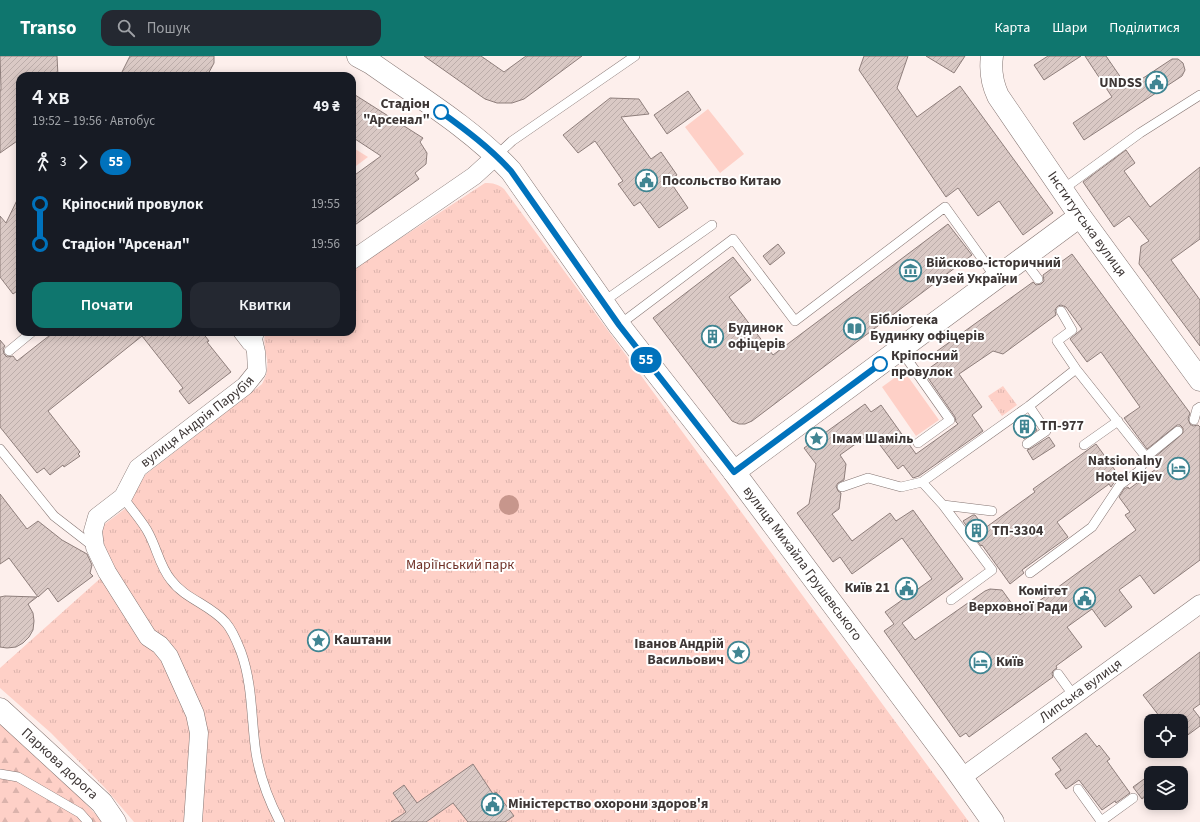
<!DOCTYPE html>
<html lang="uk">
<head>
<meta charset="utf-8">
<style>
	:root { --surface:#171b24; --page:#242831; --text:#f1f3f6; --muted:#9ea1a6; --accent:#0f766e }
	body { margin:0; font-family:"Source Sans 3",sans-serif; background:var(--page); color:var(--text); height:100vh; display:flex; flex-direction:column; font-size:15px; white-space:nowrap }
	* { box-sizing:border-box; margin:0 }
	p { font-size:13px; color:var(--muted) }
	.icon { flex:none; width:22px; height:22px; fill:none; stroke:currentColor; stroke-width:2; stroke-linecap:round; stroke-linejoin:round }
	.map { position:relative; flex:1; overflow:hidden }
	.sheet { position:absolute; left:16px; top:16px; width:340px; height:264px; display:flex; flex-direction:column; background:var(--surface); border-radius:12px; box-shadow:0 2px 10px #0003 }
	.sheet>* { flex:none }
	.badge { padding:0 8px; border-radius:13px; font-size:14px; line-height:26px }
	.buttons { position:absolute; left:1144px; top:658px; display:grid; gap:8px }
	.buttons a { display:grid; place-items:center; width:44px; height:44px; border-radius:8px; background:var(--surface); box-shadow:0 2px 10px #0003; font-size:20px }
	.map>.badge { position:absolute; translate:-50% -50%; box-shadow:0 0 0 2px #fff }
	.legs { display:flex; align-items:center; gap:6px; height:44px; padding:0 16px; font-size:13px }
	.legs p { margin-inline-start:auto }
	.overview { display:flex; align-items:center; justify-content:space-between; height:68px; padding:0 16px }
	h1 { font-size:22px; font-weight:600; line-height:30px }
	.action { display:flex; gap:8px; margin-top:auto; padding:8px 16px }
	.action a { flex:1; height:46px; border-radius:12px; background:var(--accent); color:#fff; font-size:16px; font-weight:600; line-height:46px; text-align:center }
	.action a+a { background:var(--page); color:var(--text) }
	ul { padding:0 16px; list-style:none }
	li { display:flex; align-items:center; gap:14px; height:40px; font-size:15px }
	li i { display:grid; place-items:center; width:6px; height:100%; margin:0 5px; background:currentColor }
	li i::after { content:''; width:10px; height:10px; margin:-5px; border:3px solid; border-radius:50%; background:var(--surface) }
	li p { margin-inline-start:auto }
	li:first-child i { background:linear-gradient(#0000 50%,currentColor 0) }
	li:last-child i { background:linear-gradient(currentColor 50%,#0000 0) }
	header { display:flex; align-items:center; gap:24px; box-sizing:border-box; height:56px; padding:0 20px; background:var(--accent); color:#fff }
	header strong { font-size:19px }
	nav { display:flex; gap:22px; margin-inline-start:auto; font-size:14px }
	.search { width:280px; height:36px; background:var(--page); display:flex; align-items:center; gap:10px; box-sizing:border-box; padding:0 14px; border-radius:12px; color:var(--muted); font-size:15px }
	.map>svg:first-child { display:block }
	.grass { fill:#fed0c7 }
	.forest { fill:url(#forest-firs) }
	.park { fill:url(#park-tufts) }
	.water { fill:#c7968c }
	.building { fill:url(#building-hatch); stroke:#8e7e7b; fill-rule:evenodd }
	.lines { fill:none; stroke-linecap:round; stroke-linejoin:round }
	.lane-casing { stroke:#857572; stroke-width:10 }
	.street-casing { stroke:#857572; stroke-width:19 }
	.secondary-casing { stroke:#857572; stroke-width:23 }
	.lane { stroke:#fff; stroke-width:9 }
	.street { stroke:#fff; stroke-width:18 }
	.secondary { stroke:#fff; stroke-width:22 }
	.line-1-casing { stroke:#fff; stroke-width:9 }
	.line-1 { stroke:#0072bc; stroke-width:6 }
	.stop-1-dot { fill:#fff; stroke:#0072bc; stroke-width:2 }
	.labels { text-anchor:middle; dominant-baseline:central; stroke-width:4; stroke-linejoin:round; paint-order:stroke }
	.poi-label { font-size:14px; font-weight:bold; fill:#3d3635; stroke:#fff; text-anchor:start }
	.stop-label { font-size:14px; font-weight:bold; fill:#3d3635; stroke:#fff; text-anchor:end }
	.street-label { font-size:14px; fill:#3d3635; stroke:#fff }
	.park-label { font-size:14px; fill:#6f3127; stroke:#fff }
</style>
</head>
<body>
<header>
<strong>Transo</strong>
<div class="search"><svg class="icon" aria-label="search" viewBox="0 0 24 24"><circle cx="10" cy="10" r="6"/><path d="M15 15l6 6"/></svg>Пошук</div>
<nav><a>Карта</a><a>Шари</a><a>Поділитися</a></nav>
</header>
<div class="map">
<svg width="1200" height="766" viewBox="0 0 1200 766">
	<defs>
		<pattern id="forest-firs" width="22" height="20" patternUnits="userSpaceOnUse"><rect width="22" height="20" fill="#fed0c7"/><path d="M5 1l3.5 6h-7zM16 11l3.5 6h-7z" fill="#dbb3ac"/></pattern>
		<pattern id="park-tufts" width="24" height="20" patternUnits="userSpaceOnUse"><rect width="24" height="20" fill="#fed0c7"/><path d="M3 7l-1-3M5 7V3M7 7l1-3M15 17l-1-3M17 17v-4M19 17l1-3" fill="none" stroke="#dbb3ac"/></pattern>
		<pattern id="building-hatch" width="6" height="6" patternUnits="userSpaceOnUse"><rect width="6" height="6" fill="#dac9c5"/><path d="M-1 1l2-2M0 6l6-6M5 7l2-2" fill="none" stroke="#bcadaa"/></pattern>
	</defs>
	<rect width="100%" height="100%" fill="#fdefec"/>
	<path class="grass" d="M708,53L744,98L720,117L685,71Z
		M352,91L368,101L352,113Z
		M904,315L939,364L916,380L882,331Z"/>
	<path class="forest" d="M0,667L55,715L103,766H0Z"/>
	<path class="park" d="M485,127C493,127 498,128 504,133L969,766H134L105,732L51,677L0,632V612L113,511L100,483L102,470L126,452L145,419L262,328C264,324 267,318 267,313C269,301 261,287 266,276H352V214Z
		M1003,330L1017,349L1002,360L988,340Z"/>
	<path class="water" d="M499 449a10 10 0 1 1 20 0a10 10 0 1 1-20 0Z"/>
	<path class="building" d="M0,0H57L58,20H20V83L0,97V34H1Z
		M130,0H214V7L207,20H120Z
		M424,0H481L504,16L526,0H582L524,43L512,47H497L485,43Z
		M864,0H908L897,32L917,61L960,30L1053,157L1023,179L999,145L978,160L958,132L946,141L859,14Z
		M926,0H965L954,17Z
		M1048,0H1081L1044,24L1034,9Z
		M1085,0H1106L1128,32L1172,3H1178L1183,7L1185,14L1182,20L1084,84L1073,67L1112,41Z
		M688,35L701,54L667,78L654,59Z
		M352,37L423,82L420,86L427,97L426,108L415,117L419,123L352,171V121L381,100L352,81Z
		M610,42L639,43L649,58L621,61L651,103L661,96L677,119L669,124L688,152L659,172L640,146L634,150L618,128L623,125L595,85L578,97L563,79Z
		M1126,94L1135,107L1124,115L1150,151L1200,111V183L1171,204L1200,244V290L1139,208L1141,190L1149,185L1129,160L1114,171L1083,126Z
		M20,138V233L13,238L0,221V160L6,167Z
		M948,168L972,199L752,365L745,368H739L732,365L653,262L733,201L751,224L729,241L773,299Z
		M778,188L785,197L770,209L763,200Z
		M1072,198L1190,357L1188,363L1190,368L1193,370L1198,369L1200,371V504L1154,538L1140,519L1119,534L1132,551L1105,571L1092,553L1067,571L1082,591L1056,610L1057,612L1053,615L1052,618L1053,621L969,681L966,677L960,681L884,575L894,568L885,556L932,523L902,482L852,518L840,501L833,506L797,457L809,448L816,408L804,392L865,348L871,356L881,349L916,398L958,368L956,366L955,361L924,316L938,306L933,298L1033,226L1036,229L1041,228L1044,225L1043,219ZM1061,249L1066,251L1082,273L1070,283L1087,306L1101,296L1140,351L1124,362L1147,393L1177,369H1180L1183,372V377L1154,402L1160,410L1129,433L1128,431L1124,433L1119,441L1130,456L1125,459L1136,474L1020,559L1002,534L990,533L985,535L915,584L902,567L963,523L913,454L896,465L890,457L852,485L832,458L839,453L841,437L838,435L836,430L838,427L844,424L846,408L840,399L871,377L898,413L903,409L913,422L919,420L983,375L972,359L982,351L959,318L993,295L1003,298L1056,259L1055,255L1056,252L1058,250Z
		M54,276H202L209,285L207,286L231,316L189,348L179,335L183,332L142,280L48,355L80,396L78,398L80,400L64,411L63,409L50,419L44,412L37,417L0,371V284L5,290L3,293L4,298L7,301L13,300L17,305Z
		M1028,361L1037,374L1024,383L1015,369Z
		M1049,381L1055,390L1033,404L1027,394L1030,393Z
		M1096,388L1120,421L1115,425L1111,431L1109,428L1057,466L1068,481L1022,514L1024,517L1010,528L982,489L981,490L963,465L973,459H975L985,472L1035,436L1033,433Z
		M0,438L27,473L38,465L62,484L87,498L92,509L90,517L93,520L58,546L48,532L38,541L9,502L0,508Z
		M5,540L37,541L28,548L33,557L34,565L33,574L29,581L23,587L16,591L7,592L0,591V541Z
		M1200,596V648L1193,653L1200,662V670L1181,684V665H1163L1143,639Z
		M1086,677L1097,691L1099,689L1110,703L1107,705L1130,737L1116,747L1115,745L1102,754L1079,724L1066,733L1055,718L1061,714L1052,702Z
		M473,708L493,738L496,736L514,760L505,766H468L453,747L426,766H391L406,756L393,737L404,729L417,747Z
		M1151,718V736L1142,743L1133,731Z"/>
	<g class="lines">
		<defs>
			<path id="lane" d="M496,100L512,85L635,0
				M1062,134L1140,77L1200,39
				M1023,203L1038,223
				M603,246L712,169
				M1061,255L1072,274L1057,285L1076,313L1146,401L1178,375
				M619,269L733,183L795,265L945,151L996,222
				M237,276L247,289L254,294
				M900,293L950,364L918,387
				M9,295L32,276
				M1194,364L1197,353L1200,351
				M1027,388L1046,375L1029,350
				M1084,389L1118,365
				M0,393L54,460L94,491
				M922,426L943,449L992,514L951,544
				M842,431L868,422L901,431L922,426L1029,350L1076,313
				M123,441C130,452 144,467 149,478C157,493 160,511 171,524C185,543 211,549 226,567C233,575 237,586 241,596C253,629 251,664 256,697C260,721 269,745 280,766
				M943,449L992,455
				M1030,517L1092,471L1120,429L1139,415L1146,401
				M1058,618L1074,640
				M0,718L18,721L80,757L88,766
				M1078,733L1101,765
				M1100,766L1133,742"/>
			<g id="street">
				<path d="M352,204L474,120L496,100"/>
				<path id="s1" d="M961,722L1200,548"/>
				<path id="s2" d="M193,766L199,677L195,658L169,600L160,589L148,581L107,516L95,491L93,475L97,461L123,441L138,412L245,330L257,315L256,296L253,283L255,276"/>
			</g>
			<g id="secondary">
				<path id="s3" d="M358,0L371,7C419,41 471,72 511,115L619,269L734,416L952,708L993,766"/>
				<path id="s4" d="M992,0C990,14 992,27 998,40L1080,160L1200,324"/>
				<path d="M734,416L1080,160"/>
				<path id="s5" d="M0,653L102,747L115,766"/>
			</g>
		</defs>
		<use href="#lane" class="lane-casing"/>
		<use href="#street" class="street-casing"/>
		<use href="#secondary" class="secondary-casing"/>
		<use href="#lane" class="lane"/>
		<use href="#street" class="street"/>
		<use href="#secondary" class="secondary"/>
	</g>
	<g class="lines">
		<defs>
			<path id="line-1" d="M441,56C466,74 490,92 511,115L619,269L734,416L880,308"/>
		</defs>
		<use href="#line-1" class="line-1-casing"/>
		<use href="#line-1" class="line-1"/>
	</g>
	<defs>
		<symbol id="civic-ring" viewBox="-11 -11 22 22"><circle r="9.5" fill="#fff" stroke="#408592" stroke-width="1.5"/><path d="M-.6-6.5H3V-4.5H.6V-3L4-1V1h2V6H-6V1h2V-1L-.6-3ZM-1.2 2.5V6h2.4V2.5Z" fill="#408592"/></symbol>
		<symbol id="museum-ring" viewBox="-11 -11 22 22"><circle r="9.5" fill="#fff" stroke="#408592" stroke-width="1.5"/><path d="M0-6L6-3V-2H-6V-3ZM-5-1h2V3h-2ZM-1-1h2V3h-2ZM3-1h2V3H3ZM-6 4H6V6H-6Z" fill="#408592"/></symbol>
		<symbol id="library-ring" viewBox="-11 -11 22 22"><circle r="9.5" fill="#fff" stroke="#408592" stroke-width="1.5"/><path d="M-6-4Q-3-5.5-.7-3.5V5Q-3 3-6 4ZM6-4Q3-5.5 .7-3.5V5Q3 3 6 4Z" fill="#408592"/></symbol>
		<symbol id="building-ring" viewBox="-11 -11 22 22"><circle r="9.5" fill="#fff" stroke="#408592" stroke-width="1.5"/><path d="M-4-6H4V6H1V3H-1V6H-4ZM-2.5-4.3h1.7v1.8h-1.7ZM.8-4.3h1.7v1.8H.8ZM-2.5-1h1.7V.8h-1.7ZM.8-1h1.7V.8H.8Z" fill="#408592"/></symbol>
		<symbol id="sight-ring" viewBox="-11 -11 22 22"><circle r="9.5" fill="#fff" stroke="#408592" stroke-width="1.5"/><path d="M0-6L1.8-2.2L6-1.7L2.9 1.2L3.7 5.4L0 3.3L-3.7 5.4L-2.9 1.2L-6-1.7L-1.8-2.2Z" fill="#408592"/></symbol>
		<symbol id="hotel-ring" viewBox="-11 -11 22 22"><circle r="9.5" fill="#fff" stroke="#408592" stroke-width="1.5"/><path d="M-6-4.5h1.5V1H6V5H4.5V3h-9V5H-6ZM-4 0a1.8 1.8 0 1 1 3.6 0ZM.5 0V-2.5h3Q6-2.5 6 0Z" fill="#408592"/></symbol>
	</defs>
	<g fill-rule="evenodd">
		<use href="#civic-ring" x="1144" y="14" width="25" height="25"/>
		<use href="#civic-ring" x="634" y="112" width="25" height="25"/>
		<use href="#museum-ring" x="898" y="202" width="25" height="25"/>
		<use href="#library-ring" x="842" y="260" width="25" height="25"/>
		<use href="#building-ring" x="700" y="268" width="25" height="25"/>
		<use href="#building-ring" x="1012" y="358" width="25" height="25"/>
		<use href="#sight-ring" x="804" y="370" width="25" height="25"/>
		<use href="#hotel-ring" x="1166" y="400" width="25" height="25"/>
		<use href="#building-ring" x="964" y="462" width="25" height="25"/>
		<use href="#civic-ring" x="894" y="520" width="25" height="25"/>
		<use href="#civic-ring" x="1072" y="530" width="25" height="25"/>
		<use href="#sight-ring" x="306" y="572" width="25" height="25"/>
		<use href="#sight-ring" x="726" y="584" width="25" height="25"/>
		<use href="#hotel-ring" x="968" y="594" width="25" height="25"/>
		<use href="#civic-ring" x="480" y="736" width="25" height="25"/>
	</g>
	<g class="stop-1-dot">
		<circle cx="441" cy="56" r="7"/>
		<circle cx="880" cy="308" r="7"/>
	</g>
	<g class="labels">
		<g class="poi-label">
			<text x="1142" y="27" text-anchor="end">UNDSS</text>
			<text x="662" y="125">Посольство Китаю</text>
			<text x="926" y="207">Війсково-історичний<tspan x="926" dy="16">музей України</tspan></text>
			<text x="870" y="264">Бібліотека<tspan x="870" dy="16">Будинку офіцерів</tspan></text>
			<text x="728" y="272">Будинок<tspan x="728" dy="16">офіцерів</tspan></text>
			<text x="1040" y="370">ТП-977</text>
			<text x="832" y="383">Імам Шаміль</text>
			<text x="1162" y="405" text-anchor="end">Natsionalny<tspan x="1162" dy="16">Hotel Kijev</tspan></text>
			<text x="992" y="475">ТП-3304</text>
			<text x="890" y="532" text-anchor="end">Київ 21</text>
			<text x="1068" y="535" text-anchor="end">Комітет<tspan x="1068" dy="16">Верховної Ради</tspan></text>
			<text x="334" y="584">Каштани</text>
			<text x="724" y="588" text-anchor="end">Іванов Андрій<tspan x="724" dy="16">Васильович</tspan></text>
			<text x="996" y="606">Київ</text>
			<text x="508" y="748">Міністерство охорони здоров'я</text>
		</g>
		<g class="stop-label">
			<text x="430" y="48">Стадіон<tspan x="430" dy="16">"Арсенал"</tspan></text>
			<text x="891" y="300" text-anchor="start">Кріпосний<tspan x="891" dy="16">провулок</tspan></text>
		</g>
		<g class="street-label">
			<text stroke="none"><textPath href="#s4" startOffset="197">Інститутська вулиця</textPath></text>
			<text stroke="none"><textPath href="#s2" startOffset="477">вулиця Андрія Парубія</textPath></text>
			<text stroke="none"><textPath href="#s3" startOffset="681">вулиця Михайла Грушевського</textPath></text>
			<text stroke="none"><textPath href="#s1" startOffset="148">Липська вулиця</textPath></text>
			<text stroke="none"><textPath href="#s5" startOffset="81">Паркова дорога</textPath></text>
		</g>
		<g class="park-label">
			<text x="460" y="509">Маріїнський парк</text>
		</g>
	</g>
</svg>
<div class="buttons">
<a><svg class="icon" aria-label="locate" viewBox="0 0 24 24"><circle cx="12" cy="12" r="6"/><path d="M12 2v4M12 18v4M2 12h4M18 12h4"/></svg></a>
<a><svg class="icon" aria-label="layers" viewBox="0 0 24 24"><path d="M12 4l9 5-9 5-9-5zM3 14l9 5 9-5"/></svg></a>
</div>
<b class="badge" style="left:646px;top:304px;background:#0072bc;color:#fff">55</b>
<section class="sheet">
<div class="overview"><div><h1>4 хв</h1><p>19:52 – 19:56 · Автобус</p></div><b>49 ₴</b></div>
<div class="legs"><svg class="icon" aria-label="walk" viewBox="0 0 24 24"><circle cx="13" cy="4" r="2"/><path d="M13 8l-2 6 4 7M11 14l-3 7M7 12l3-4h3l4 4"/></svg>3<svg class="icon" aria-label="forward" viewBox="0 0 24 24"><path d="M9 5l7 7-7 7"/></svg><b class="badge" style="background:#0072bc;color:#fff">55</b></div>
<ul>
<li><i style="color:#0072bc"></i><b>Кріпосний провулок</b><p>19:55</p></li>
<li><i style="color:#0072bc"></i><b>Стадіон &quot;Арсенал&quot;</b><p>19:56</p></li>
</ul>
<div class="action"><a>Почати</a><a>Квитки</a></div>
</section>
</div>
</body>
</html>
